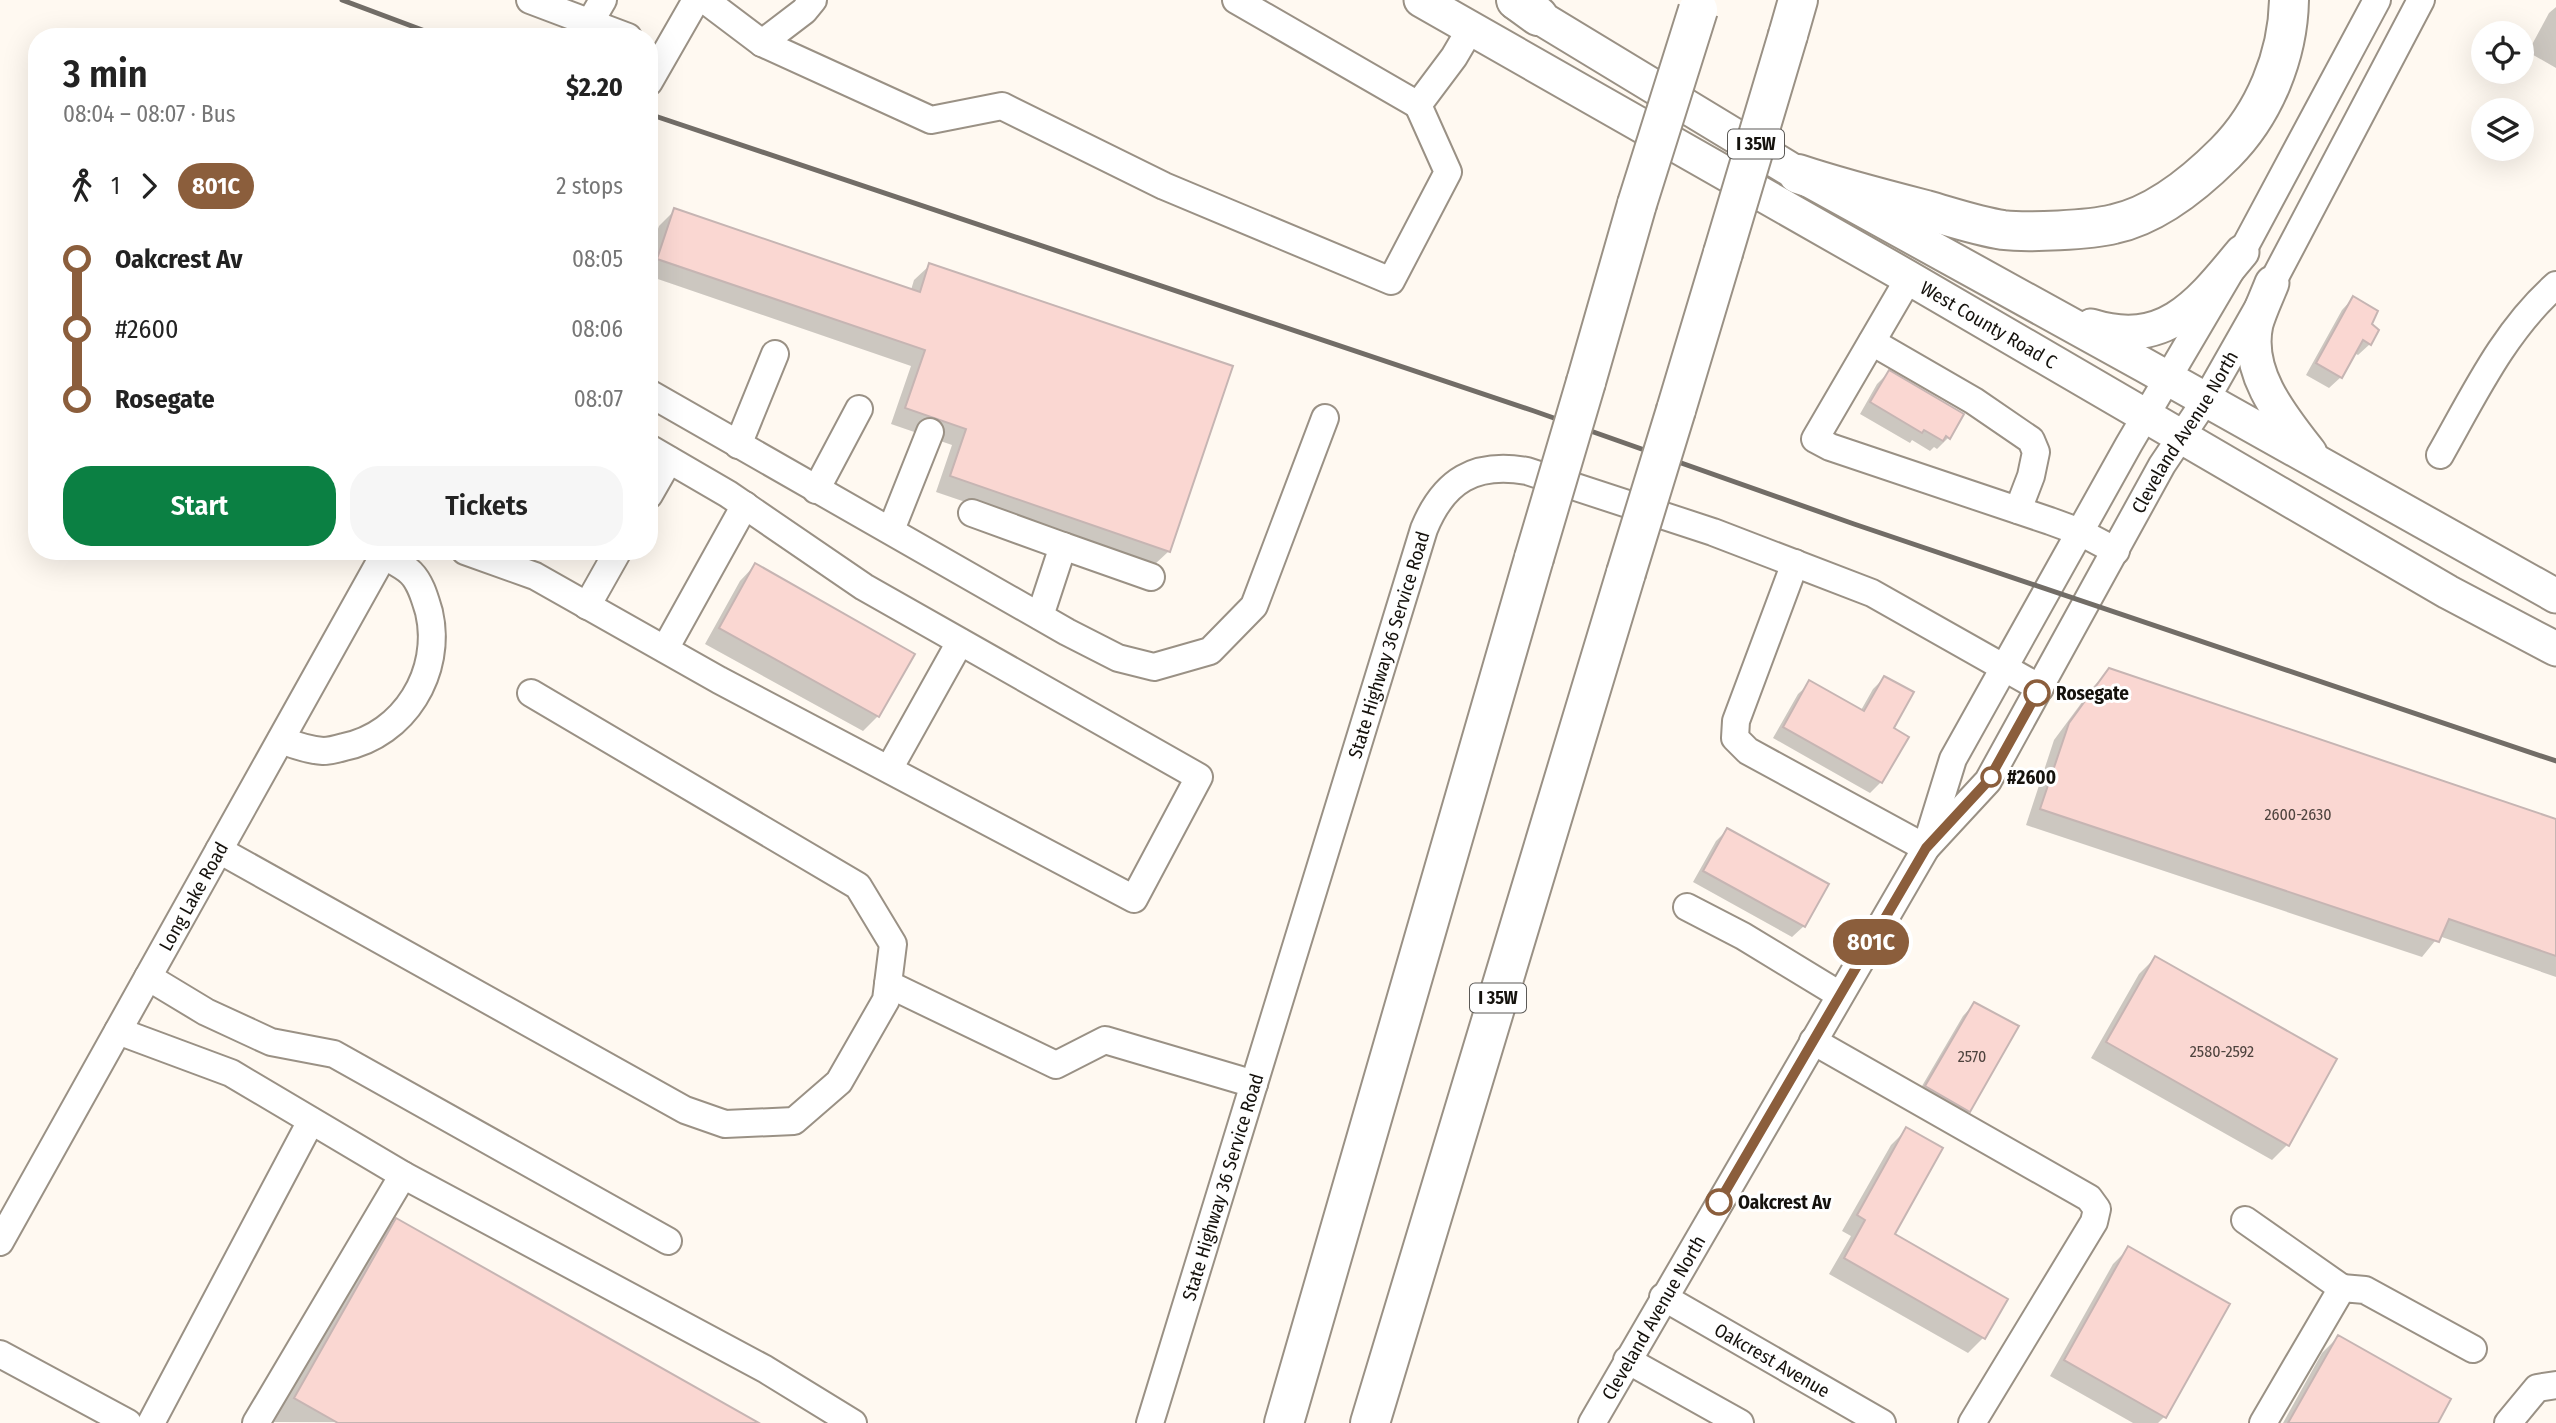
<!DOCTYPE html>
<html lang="en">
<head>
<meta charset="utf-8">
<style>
	:root { --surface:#fff; --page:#f6f6f6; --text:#222; --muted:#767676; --accent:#0b8043 }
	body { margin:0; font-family:"Fira Sans Condensed",sans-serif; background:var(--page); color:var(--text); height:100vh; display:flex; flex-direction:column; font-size:26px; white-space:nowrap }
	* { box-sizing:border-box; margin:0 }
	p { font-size:23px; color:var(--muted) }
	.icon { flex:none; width:38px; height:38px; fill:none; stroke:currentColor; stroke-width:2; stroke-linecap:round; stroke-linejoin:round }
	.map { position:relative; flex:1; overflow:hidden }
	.side { position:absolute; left:28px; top:28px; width:630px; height:532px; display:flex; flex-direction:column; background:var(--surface); border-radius:28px; box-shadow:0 7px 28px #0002 }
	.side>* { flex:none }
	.badge { padding:0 14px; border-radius:23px; font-size:24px; line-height:46px }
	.fabs { position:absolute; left:2471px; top:21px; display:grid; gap:14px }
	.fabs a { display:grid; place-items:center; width:63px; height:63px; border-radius:50%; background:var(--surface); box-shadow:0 7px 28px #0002; font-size:35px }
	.map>.badge { position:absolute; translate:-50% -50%; box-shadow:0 0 0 4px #fff }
	.legs { display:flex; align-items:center; gap:10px; height:77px; padding:0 35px; font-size:23px }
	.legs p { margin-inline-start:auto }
	.head { display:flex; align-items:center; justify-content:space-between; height:119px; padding:0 35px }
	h1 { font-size:38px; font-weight:600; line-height:52px }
	.button { display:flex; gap:14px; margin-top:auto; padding:14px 35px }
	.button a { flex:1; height:80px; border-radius:28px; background:var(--accent); color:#fff; font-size:28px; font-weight:600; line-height:80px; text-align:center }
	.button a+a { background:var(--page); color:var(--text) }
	ul { padding:0 35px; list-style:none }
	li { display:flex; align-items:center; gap:24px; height:70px; font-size:26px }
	li i { display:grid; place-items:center; width:10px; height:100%; margin:0 9px; background:currentColor }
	li i::after { content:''; width:18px; height:18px; margin:-9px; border:5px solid; border-radius:50%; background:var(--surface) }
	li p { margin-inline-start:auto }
	li:first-child i { background:linear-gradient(#0000 50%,currentColor 0) }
	li:last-child i { background:linear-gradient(currentColor 50%,#0000 0) }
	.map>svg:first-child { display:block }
	.shadow { fill:#0003 }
	.building { fill:#fad7d2; stroke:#c6b5b3; stroke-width:2 }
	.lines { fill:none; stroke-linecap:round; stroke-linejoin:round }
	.minor-casing { stroke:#9a9185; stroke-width:30 }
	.major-casing { stroke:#9a9185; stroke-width:37 }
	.highway-casing { stroke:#9a9185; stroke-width:42 }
	.minor { stroke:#fff; stroke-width:26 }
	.major { stroke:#fff; stroke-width:33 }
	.highway { stroke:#fff; stroke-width:38 }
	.rail { stroke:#726d67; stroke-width:5 }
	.highway-bridge-casing { stroke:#9a9185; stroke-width:42; stroke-linecap:butt }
	.highway-bridge { stroke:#fff; stroke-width:38 }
	.line-1-casing { stroke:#fff; stroke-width:16 }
	.line-1 { stroke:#8b5e3c; stroke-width:10 }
	.stop-1-dot { fill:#fff; stroke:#8b5e3c; stroke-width:3.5 }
	.labels { text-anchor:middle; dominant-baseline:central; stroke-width:6; stroke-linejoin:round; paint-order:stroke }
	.number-label { font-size:16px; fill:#4e433e }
	.shield { fill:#fff; stroke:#5b5956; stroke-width:2 }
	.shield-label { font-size:18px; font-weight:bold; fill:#15120d }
	.street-label { font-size:19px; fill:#15120d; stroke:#fff }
	.stop-label { font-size:19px; font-weight:bold; fill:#15120d; stroke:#fff; text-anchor:start }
</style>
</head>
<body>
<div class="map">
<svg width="2556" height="1423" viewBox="0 0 2556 1423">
	<rect width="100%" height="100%" fill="#fff9f1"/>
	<path class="shadow" d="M2556,7V68L2528,52L2549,13Z
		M675,210L911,290L914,280L930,265L1169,551L1153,566L936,492L952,445L891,424L911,366L649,276V254L659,226Z
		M2353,298L2369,324L2370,344L2358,355L2354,353L2341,377L2329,388L2306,375L2342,310Z
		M1889,372L1948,438L1937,449L1934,447L1930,451L1912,440L1910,443L1860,414L1877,384Z
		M755,565L878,716L863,731L705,644L740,581Z
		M2110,670L2556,821V977L2439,936L2422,957L2026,825L2054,740L2094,686Z
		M1884,678L1891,729L1881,782L1870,793L1773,738L1798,694L1810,683L1860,712L1873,689Z
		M1727,830L1804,926L1792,937L1693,882L1716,841Z
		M2155,958L2287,1145L2272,1160L2091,1058L2139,974Z
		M1974,1004L1969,1111L1957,1123L1915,1098L1963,1016Z
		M1906,1130L1892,1235L1984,1337L1968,1353L1829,1274L1851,1236L1842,1231L1891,1145Z
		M396,1220L756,1423L273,1422L373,1243Z
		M2128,1249L2165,1416L2158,1423H2133L2050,1376L2113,1264Z
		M2338,1337L2436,1423H2283L2322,1353Z"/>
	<path class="building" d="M674,208L920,292L929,263L1233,366L1170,552L950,476L966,429L905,408L925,350L657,259Z
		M2353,296L2378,311L2372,324L2379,330L2371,345L2363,340L2342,378L2316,363Z
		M1889,370L1964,414L1950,439L1946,436L1943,441L1924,430L1922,433L1870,402Z
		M755,563L915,654L879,717L719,628Z
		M2109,668L2556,819V956L2449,919L2439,942L2040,809L2069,723Z
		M1884,676L1914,692L1894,728L1909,737L1882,783L1783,727L1809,680L1864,711Z
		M1727,828L1829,884L1805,927L1703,871Z
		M2155,956L2337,1059L2289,1146L2106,1042Z
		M1974,1002L2019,1026L1970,1112L1925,1086Z
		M1906,1127L1943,1148L1895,1234L2008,1299L1985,1339L1844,1258L1865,1220L1857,1215Z
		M396,1218L759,1423H338L294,1398Z
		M2128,1246L2230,1304L2166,1418L2064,1360Z
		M2338,1335L2451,1399L2438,1423H2288Z"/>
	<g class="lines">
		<defs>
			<g id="minor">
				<path d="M530,0L628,37"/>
				<path d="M705,0L762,43L931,120L1002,106L1164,186L1391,281L1448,172L1418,105L1454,57L1471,28"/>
				<path d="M1236,0L1418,105"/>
				<path d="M589,24L603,0"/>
				<path d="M762,43L804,11L813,0"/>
				<path d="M649,82L696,0"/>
				<path d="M1909,278L1815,439L1830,447L2050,521L2080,532L2116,551"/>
				<path d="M1872,342L1974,401L2031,440L2036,452L2031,476L2018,510"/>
				<path d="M649,393L1067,632L1118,658L1154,667L1210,651L1254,606L1325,418"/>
				<path d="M738,445L775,354"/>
				<path d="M2440,455C2474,395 2504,331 2556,285"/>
				<path d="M816,490L859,409"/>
				<path d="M649,495L669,460"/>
				<path d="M972,513L1063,546"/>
				<path d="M891,530L930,432"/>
				<path d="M465,551L535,576L719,680L1134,899L1199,777L864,587L728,494L649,448"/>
				<path d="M1795,563L1736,721L1735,738L1748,751L1926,848"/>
				<path d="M587,606L618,551"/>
				<path d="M1040,616L1063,546L1151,577"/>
				<path d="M665,649L745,505"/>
				<path d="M281,740C294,745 308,750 323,751C329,751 337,749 344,747C404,735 443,672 429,612C425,599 421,583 411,573C404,566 393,561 384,556"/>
				<path d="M889,769L960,642"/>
				<path d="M1927,843L1953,759L2129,444L2242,252L2377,0"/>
				<path d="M219,850L685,1110L725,1124L794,1121L839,1082L886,1000L893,944L858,886L531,693"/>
				<path d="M1687,907L1743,936L1840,995"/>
				<path d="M148,977L206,1012L271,1042L334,1054L668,1241"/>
				<path d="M888,984L1056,1065L1105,1040L1254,1084"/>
				<path d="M118,1031L231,1073L403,1175L765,1369L853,1423"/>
				<path d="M1813,1041L2089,1198L2097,1209L2094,1222L1972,1423"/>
				<path d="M2245,1220L2342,1288"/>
				<path id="s1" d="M0,1242L386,551"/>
				<path id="s2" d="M1663,1297L1882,1423"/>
				<path d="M0,1354L128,1423"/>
				<path d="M1627,1360L1740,1423"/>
				<path d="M151,1423L311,1121"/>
				<path d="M256,1423L403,1175"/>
				<path id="s3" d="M1150,1423L1424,529C1444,480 1475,462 1527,471L1713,532L1872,593L2040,688"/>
				<path id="s4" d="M1592,1423L1926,848L1988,781L2162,465L2205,401L2272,283L2421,0"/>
				<path d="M2263,1423L2342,1288L2365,1290L2473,1349"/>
				<path d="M2508,1423L2537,1388L2556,1385"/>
			</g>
			<g id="major">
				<path id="s5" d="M1421,0L1909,278L2448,592L2556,649"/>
				<path d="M1516,3L1798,174L2144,365L2556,596"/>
				<path d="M2272,283C2267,296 2260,310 2256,324C2245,373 2282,417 2310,453"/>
				<path d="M2091,326C2165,349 2199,304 2242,252"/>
			</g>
			<path id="highway" d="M1516,0L1538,16
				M1788,35L1798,0
				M1798,174C1840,188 1883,199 1926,210C1951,217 1977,226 2003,230C2028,233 2090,230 2114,224C2156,215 2195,183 2225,153C2264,114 2288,56 2289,0
				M1586,382L1637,204
				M1676,410L1723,253
				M1284,1423L1534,558
				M1370,1423L1626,573"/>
		</defs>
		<use href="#minor" class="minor-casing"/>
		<use href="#major" class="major-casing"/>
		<use href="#highway" class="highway-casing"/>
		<use href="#minor" class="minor"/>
		<use href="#major" class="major"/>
		<use href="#highway" class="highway"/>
		<path class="rail" d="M342,0L441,37
			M649,114L1534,411L1854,524L2556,761"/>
		<defs>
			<path id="highway-bridge" d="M1637,204L1698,10
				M1723,253L1788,35
				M1534,558L1586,382
				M1626,573L1676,410"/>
		</defs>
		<use href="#highway-bridge" class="highway-bridge-casing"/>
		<use href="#highway-bridge" class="highway-bridge"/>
	</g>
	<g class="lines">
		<defs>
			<path id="line-1" d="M1719,1202L1926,848L1988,781L2037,693"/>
		</defs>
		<use href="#line-1" class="line-1-casing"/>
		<use href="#line-1" class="line-1"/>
	</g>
	<g class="stop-1-dot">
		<circle cx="2037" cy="693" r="12"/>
		<circle cx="1991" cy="777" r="9"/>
		<circle cx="1719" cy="1202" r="12"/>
	</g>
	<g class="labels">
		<g class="number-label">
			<text x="2298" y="814">2600-2630</text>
			<text x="2222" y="1051">2580-2592</text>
			<text x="1972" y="1056">2570</text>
		</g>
		<g class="shield">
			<rect x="1728" y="129.5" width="56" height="29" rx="5"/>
			<rect x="1470" y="983.5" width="56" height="29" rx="5"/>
		</g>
		<g class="shield-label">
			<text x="1756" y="144">I 35W</text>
			<text x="1498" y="998">I 35W</text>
		</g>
		<g class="street-label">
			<text stroke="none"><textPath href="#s5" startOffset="654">West County Road C</textPath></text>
			<text stroke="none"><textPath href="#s4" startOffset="1157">Cleveland Avenue North</textPath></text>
			<text stroke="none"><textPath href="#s3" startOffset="814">State Highway 36 Service Road</textPath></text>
			<text stroke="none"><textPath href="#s1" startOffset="396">Long Lake Road</textPath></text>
			<text stroke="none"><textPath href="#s3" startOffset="247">State Highway 36 Service Road</textPath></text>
			<text stroke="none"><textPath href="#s4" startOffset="122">Cleveland Avenue North</textPath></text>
			<text stroke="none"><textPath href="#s2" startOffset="126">Oakcrest Avenue</textPath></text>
		</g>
		<g class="stop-label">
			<text x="2056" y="693">Rosegate</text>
			<text x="2007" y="777">#2600</text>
			<text x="1738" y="1202">Oakcrest Av</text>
		</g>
	</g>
</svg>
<div class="fabs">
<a><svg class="icon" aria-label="locate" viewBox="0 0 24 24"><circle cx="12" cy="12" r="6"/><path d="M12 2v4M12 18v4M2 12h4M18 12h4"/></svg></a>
<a><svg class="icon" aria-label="layers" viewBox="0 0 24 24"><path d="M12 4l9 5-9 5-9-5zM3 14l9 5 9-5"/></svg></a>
</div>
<b class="badge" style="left:1871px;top:942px;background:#8b5e3c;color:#fff">801C</b>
<section class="side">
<div class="head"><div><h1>3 min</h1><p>08:04 – 08:07 · Bus</p></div><b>$2.20</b></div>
<div class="legs"><svg class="icon" aria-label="walk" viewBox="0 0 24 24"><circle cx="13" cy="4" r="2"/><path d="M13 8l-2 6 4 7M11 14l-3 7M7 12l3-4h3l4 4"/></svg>1<svg class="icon" aria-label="forward" viewBox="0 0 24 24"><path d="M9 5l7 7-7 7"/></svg><b class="badge" style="background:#8b5e3c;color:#fff">801C</b><p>2 stops</p></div>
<ul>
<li><i style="color:#8b5e3c"></i><b>Oakcrest Av</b><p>08:05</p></li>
<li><i style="color:#8b5e3c"></i><span>#2600</span><p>08:06</p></li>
<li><i style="color:#8b5e3c"></i><b>Rosegate</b><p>08:07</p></li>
</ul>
<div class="button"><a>Start</a><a>Tickets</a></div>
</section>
</div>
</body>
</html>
